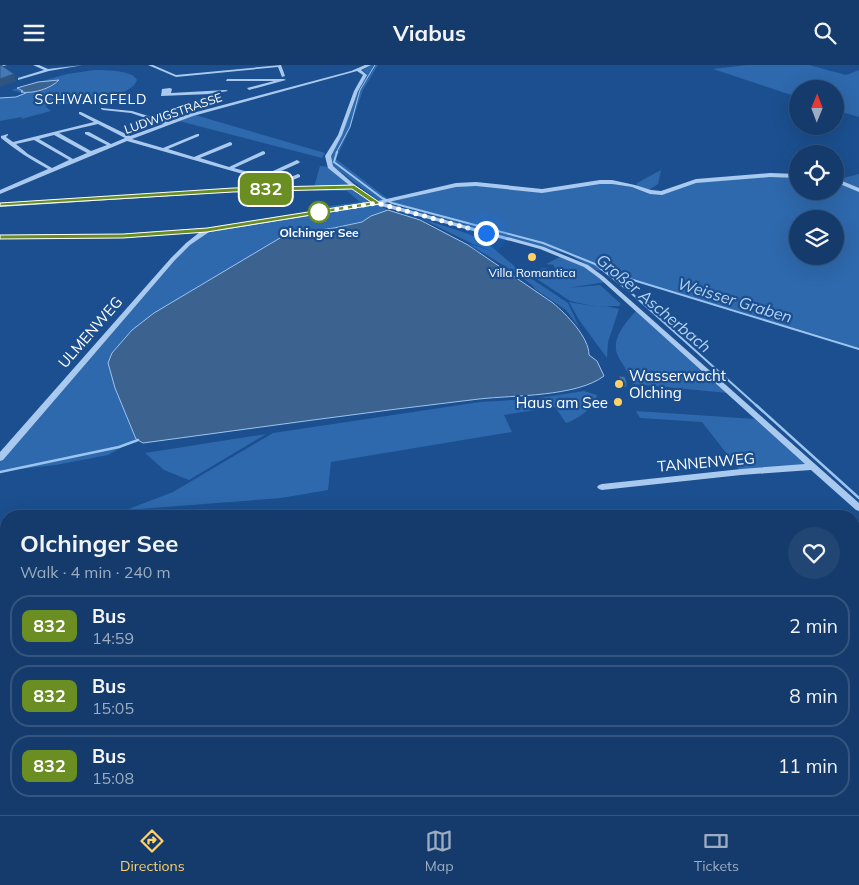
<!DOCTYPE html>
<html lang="en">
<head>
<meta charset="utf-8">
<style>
	:root { --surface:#143b6b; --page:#214673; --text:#f1f3f6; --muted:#9dadc1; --line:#33557e; --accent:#ffd166 }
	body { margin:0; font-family:Mulish,sans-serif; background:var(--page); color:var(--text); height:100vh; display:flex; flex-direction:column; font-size:19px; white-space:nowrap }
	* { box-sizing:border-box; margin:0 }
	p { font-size:16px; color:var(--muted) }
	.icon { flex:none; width:28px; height:28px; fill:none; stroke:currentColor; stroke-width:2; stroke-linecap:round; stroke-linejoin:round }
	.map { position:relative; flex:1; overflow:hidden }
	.sheet { position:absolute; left:0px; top:445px; width:860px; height:305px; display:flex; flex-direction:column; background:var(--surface); border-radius:20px 20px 0 0; box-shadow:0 5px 20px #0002,0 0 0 1px var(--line) }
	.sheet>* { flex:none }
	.badge { padding:0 10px; border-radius:8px; font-size:18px; line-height:32px }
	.needle { width:32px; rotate:1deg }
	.buttons { position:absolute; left:789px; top:15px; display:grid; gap:10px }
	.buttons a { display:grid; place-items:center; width:55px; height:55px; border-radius:50%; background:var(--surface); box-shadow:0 5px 20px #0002,0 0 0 1px var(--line); font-size:25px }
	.you { position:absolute; width:25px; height:25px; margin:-12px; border:4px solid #fff; border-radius:50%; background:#1a73e8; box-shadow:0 0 0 8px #1a73e833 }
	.map>.badge { position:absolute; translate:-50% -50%; box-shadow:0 0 0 2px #fff }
	.round { display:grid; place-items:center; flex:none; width:52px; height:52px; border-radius:26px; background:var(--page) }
	.headline { display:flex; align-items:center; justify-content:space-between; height:85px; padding:0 20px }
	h1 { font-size:24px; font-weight:700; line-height:38px }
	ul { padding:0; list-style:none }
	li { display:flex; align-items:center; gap:15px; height:62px; margin:0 10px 8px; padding:0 10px; border:2px solid var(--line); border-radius:20px }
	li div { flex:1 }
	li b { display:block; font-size:19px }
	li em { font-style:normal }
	li .badge { min-width:55px; font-weight:700; text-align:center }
	header { display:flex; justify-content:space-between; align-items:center; height:65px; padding:0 20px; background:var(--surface); font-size:22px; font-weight:700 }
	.tab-bar { display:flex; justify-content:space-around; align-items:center; height:70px; border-top:1px solid var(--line); background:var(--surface); font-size:14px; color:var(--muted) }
	.tab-bar a { display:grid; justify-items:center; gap:2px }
	.tab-bar .active { color:var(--accent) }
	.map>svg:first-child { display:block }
	.green { fill:#2e69ad; fill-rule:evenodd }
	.water { fill:#3c6290; stroke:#9cc4f0 }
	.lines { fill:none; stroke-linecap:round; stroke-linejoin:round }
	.stream-far2 { stroke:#9cc4f0; stroke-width:1 }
	.stream-far1 { stroke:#9cc4f0; stroke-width:2 }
	.stream { stroke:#9cc4f0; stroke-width:2.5 }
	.minor { fill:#a9c9ee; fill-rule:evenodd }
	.rail-far1 { stroke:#fff; stroke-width:2.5; stroke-dasharray:9 4; stroke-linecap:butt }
	.rail { stroke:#fff; stroke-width:3; stroke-dasharray:12 5; stroke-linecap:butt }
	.wall { fill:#3a679d }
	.shaded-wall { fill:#305480 }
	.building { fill:#4478b7; stroke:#305480 }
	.line { fill:#6b8e23; stroke:#fff }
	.walk { stroke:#fff; stroke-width:5; stroke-dasharray:0 9 }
	.stop-dot { fill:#fff; stroke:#6b8e23; stroke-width:2.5 }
	.poi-dot { fill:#ffd166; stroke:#1b4f8f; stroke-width:2 }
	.labels { text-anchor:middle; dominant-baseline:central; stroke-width:4.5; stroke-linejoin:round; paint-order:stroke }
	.far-street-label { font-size:12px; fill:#fff; stroke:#1b4f8f }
	.far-stop-label { font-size:12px; font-weight:bold; fill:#fff; stroke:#1b4f8f }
	.far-poi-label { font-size:12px; fill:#fff; stroke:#1b4f8f }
	.far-neighbourhood-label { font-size:14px; letter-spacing:1px; fill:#fff; stroke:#1b4f8f }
	.street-label { font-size:15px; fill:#fff; stroke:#1b4f8f }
	.poi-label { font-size:15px; fill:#fff; stroke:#1b4f8f; text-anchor:start }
	.water-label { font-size:16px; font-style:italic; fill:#b5d3f5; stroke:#1b4f8f }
</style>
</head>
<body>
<header><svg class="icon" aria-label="menu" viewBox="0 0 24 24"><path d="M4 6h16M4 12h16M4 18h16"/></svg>Viabus<svg class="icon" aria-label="search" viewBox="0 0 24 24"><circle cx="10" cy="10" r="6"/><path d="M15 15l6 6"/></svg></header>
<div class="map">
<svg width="859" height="750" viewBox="0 0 859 750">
	<rect width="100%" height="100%" fill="#1b4f8f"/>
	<path class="green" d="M371,0H378L363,25L349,66L336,94L388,134L379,136L333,101L329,93C345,66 352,36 367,9L362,5Z
		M747,0H809L846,10L859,5V52L835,45V24H798L797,32L713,4Z
		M94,5C105,5 132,5 137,15C129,37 67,38 45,41L51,46L21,54L22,52L0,56V33L15,32L24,28L11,25L67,9Z
		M195,50L325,88L322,93L179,56Z
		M320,101L330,102L380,141L388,145L371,151L362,157L334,163L285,170L132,265L112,288L115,323L136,374L108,390L56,400L0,406V393L173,194L207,165L315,147L316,143L360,137L347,126H313Z
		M661,105L658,119L647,126L655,128L677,121L729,112L797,111L798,126H835V115L859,109V284L834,275L604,206L597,199L603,206L596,205L568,189L385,137L464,119L542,126L601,117L637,123V118ZM798,154H835V191H798Z
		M420,153L466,168L486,177L520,206L568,238L579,262L566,245L535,224L533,221L519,210L469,179L495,187L473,179Z
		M560,192L586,201L606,217L567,223L600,220L621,239L619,241H605L599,243L606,241L619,244L608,277L607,293L579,255L569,237L598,242L570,236L534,212V206L544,203L555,205L554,200L546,199Z
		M636,246L728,328L633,319C630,309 623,301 618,291C610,275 626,257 636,246Z
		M584,326L597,330C595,342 577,355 566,358L555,342L504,350L512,367L331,397L328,425L281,433L126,445L173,427L273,368L480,337L531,334Z
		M636,346L755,354L808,401L741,407L702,357L640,353Z
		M266,369L189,415L164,405L145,388Z
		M0,534L6,535V612H0Z
		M0,627H6V674L4,676L0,674Z
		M0,713L6,718V744H37L45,750H0Z
		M104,744H179L187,750H113Z
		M438,744H515V750H427Z"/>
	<path class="water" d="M59,15C50,24 33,29 21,27L23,26L17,23L38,17Z
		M388,145L420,155L468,180L553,238C566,249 589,272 589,290L597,296L604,311C576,332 514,330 479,334C367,347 255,363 143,378L136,374L115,323L108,298L112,288L132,265L154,248L285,170L334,163L362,157L371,151Z"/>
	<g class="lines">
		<path class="stream-far2" d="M0,33L16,32L26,28
			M336,88L350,62L360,25L375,0"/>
		<path class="stream-far1" d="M337,87L334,97L382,133L392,138L543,178L595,199L629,226L757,341
			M607,207L859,284"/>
		<path class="stream" d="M756,340L859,433
			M0,407L119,382L138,375"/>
		<path class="minor" d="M0,0H7L0,2Z
			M33,0H39L48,4L83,0L49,6L18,15V13L44,5Z
			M148,0H153L176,10L281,0L285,11L282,12L278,2L176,12Z
			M365,0H371L361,5L367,10L358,26L342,70L331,91L333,101L356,121L378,136L456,118L476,117L542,124L600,115H612L635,120L651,125L661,126L696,114L770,108L798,109V113L770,112L696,118L662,130L650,129L632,122L612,119H600L542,128L476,121L456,122L384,138L544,182L588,200L603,211L859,438V446L856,445L811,405L741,410L602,425L599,424L597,422L599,420L602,419L741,404L805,399L599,213L584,202L540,184L377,140L209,167L190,180L175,195L3,395L0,396V387L171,193L186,178L200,167L123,173L0,174V170L123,169L207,163L372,137L353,124L233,127L0,142V138L264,123L267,118L260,114L127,76L0,129V125L48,104C31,95 16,85 1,73V71L8,69V70L6,72L13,77L94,57L79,49V47H81L130,71L163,59L131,48L103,45L101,44V43L132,46L168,57L189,49L351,6ZM357,6L363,10L354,26L338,70L325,91L328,103L349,120L282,122L283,119L300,112V110L298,109L279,117L277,122H270L273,117L266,113L299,98L300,97L297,95L262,111L234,103L265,89V87L263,86L229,102L200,93L232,80V78L230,77L194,92L168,84L199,71V69H197L163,83L132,74L193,51ZM98,59L125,73L111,79L89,67H85V69L107,80L91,86L59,68ZM54,70L87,88L73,94L39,74ZM34,75L69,95L52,103L28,89L16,79Z
			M227,14H284L286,15L249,25L247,23L274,16H226Z
			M170,23L172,24L171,28L226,25L228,26L210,29L161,31L162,24Z
			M835,113L859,123V127L835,117Z
			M859,494V502L854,503V495Z
			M0,497H6V505H0Z
			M854,721L859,723V742L854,739Z
			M625,744H643L647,750H629Z"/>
		<path class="rail-far1" d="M854,511L859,510"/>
		<path class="rail" d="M0,526L6,527
			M854,538H859
			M0,619H6
			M0,687L6,692
			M0,697L6,702
			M61,744L69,750
			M74,744L82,750"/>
	</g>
	<path class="wall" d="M619,311L627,319L626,322H620L619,314Z"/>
	<path class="shaded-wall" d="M14,9L16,16L0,22V14Z"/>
	<path class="building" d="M0,0H1L14,9L0,14Z
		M619,311L625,312L627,319H621Z"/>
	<path class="line" d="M354,120L379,137V139L207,167L123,173L0,174V170L123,169L207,163L371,137L352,124L233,127L0,141V138L233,123Z"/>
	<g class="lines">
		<path class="walk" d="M319,147L377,138L486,168"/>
	</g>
	<circle class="stop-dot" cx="319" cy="147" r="10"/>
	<g class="poi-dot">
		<circle cx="532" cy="192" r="5"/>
		<circle cx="619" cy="319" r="5"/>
		<circle cx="618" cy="337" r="5"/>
	</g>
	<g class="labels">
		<g class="far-street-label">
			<text transform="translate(173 48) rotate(-19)">LUDWIGSTRASSE</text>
		</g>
		<g class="far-stop-label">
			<text x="319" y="167">Olchinger See</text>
		</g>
		<g class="far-poi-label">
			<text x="532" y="207">Villa Romantica</text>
		</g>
		<g class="far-neighbourhood-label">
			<text x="91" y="34">SCHWAIGFELD</text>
		</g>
		<g class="street-label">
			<text transform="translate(90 267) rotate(-49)">ULMENWEG</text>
			<text transform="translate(706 397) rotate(-5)">TANNENWEG</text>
		</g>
		<g class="poi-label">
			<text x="629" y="310">Wasserwacht<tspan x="629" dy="17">Olching</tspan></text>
			<text x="608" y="337" text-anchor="end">Haus am See</text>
		</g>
		<g class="water-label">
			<text transform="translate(735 235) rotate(17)">Weisser Graben</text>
			<text transform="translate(654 238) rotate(40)">Großer Ascherbach</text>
		</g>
	</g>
</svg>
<div class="buttons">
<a><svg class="needle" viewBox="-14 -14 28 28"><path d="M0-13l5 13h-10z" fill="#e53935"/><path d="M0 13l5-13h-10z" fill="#9dadc1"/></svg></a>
<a><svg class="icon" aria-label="locate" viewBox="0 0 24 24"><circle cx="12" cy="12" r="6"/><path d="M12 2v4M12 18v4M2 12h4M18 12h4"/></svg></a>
<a><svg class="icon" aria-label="layers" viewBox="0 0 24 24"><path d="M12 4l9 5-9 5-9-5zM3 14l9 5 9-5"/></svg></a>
</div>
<div class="you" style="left:486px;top:168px"></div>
<b class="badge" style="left:266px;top:124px;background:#6b8e23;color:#fff">832</b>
<section class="sheet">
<div class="headline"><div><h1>Olchinger See</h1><p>Walk · 4 min · 240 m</p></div><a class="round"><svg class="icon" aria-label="heart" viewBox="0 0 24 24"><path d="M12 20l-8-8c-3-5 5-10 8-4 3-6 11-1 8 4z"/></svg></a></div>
<ul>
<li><span class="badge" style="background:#6b8e23;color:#fff">832</span><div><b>Bus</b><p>14:59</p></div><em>2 min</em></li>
<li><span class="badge" style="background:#6b8e23;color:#fff">832</span><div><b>Bus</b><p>15:05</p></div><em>8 min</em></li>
<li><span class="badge" style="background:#6b8e23;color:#fff">832</span><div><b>Bus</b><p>15:08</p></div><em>11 min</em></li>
</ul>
</section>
</div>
<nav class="tab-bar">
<a class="active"><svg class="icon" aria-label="directions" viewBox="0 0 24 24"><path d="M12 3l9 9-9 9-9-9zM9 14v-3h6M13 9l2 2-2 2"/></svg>Directions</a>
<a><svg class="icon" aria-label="map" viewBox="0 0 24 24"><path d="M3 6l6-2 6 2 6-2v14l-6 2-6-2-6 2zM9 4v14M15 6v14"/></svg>Map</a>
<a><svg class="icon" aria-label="tickets" viewBox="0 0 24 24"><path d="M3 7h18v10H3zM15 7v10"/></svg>Tickets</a>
</nav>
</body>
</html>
